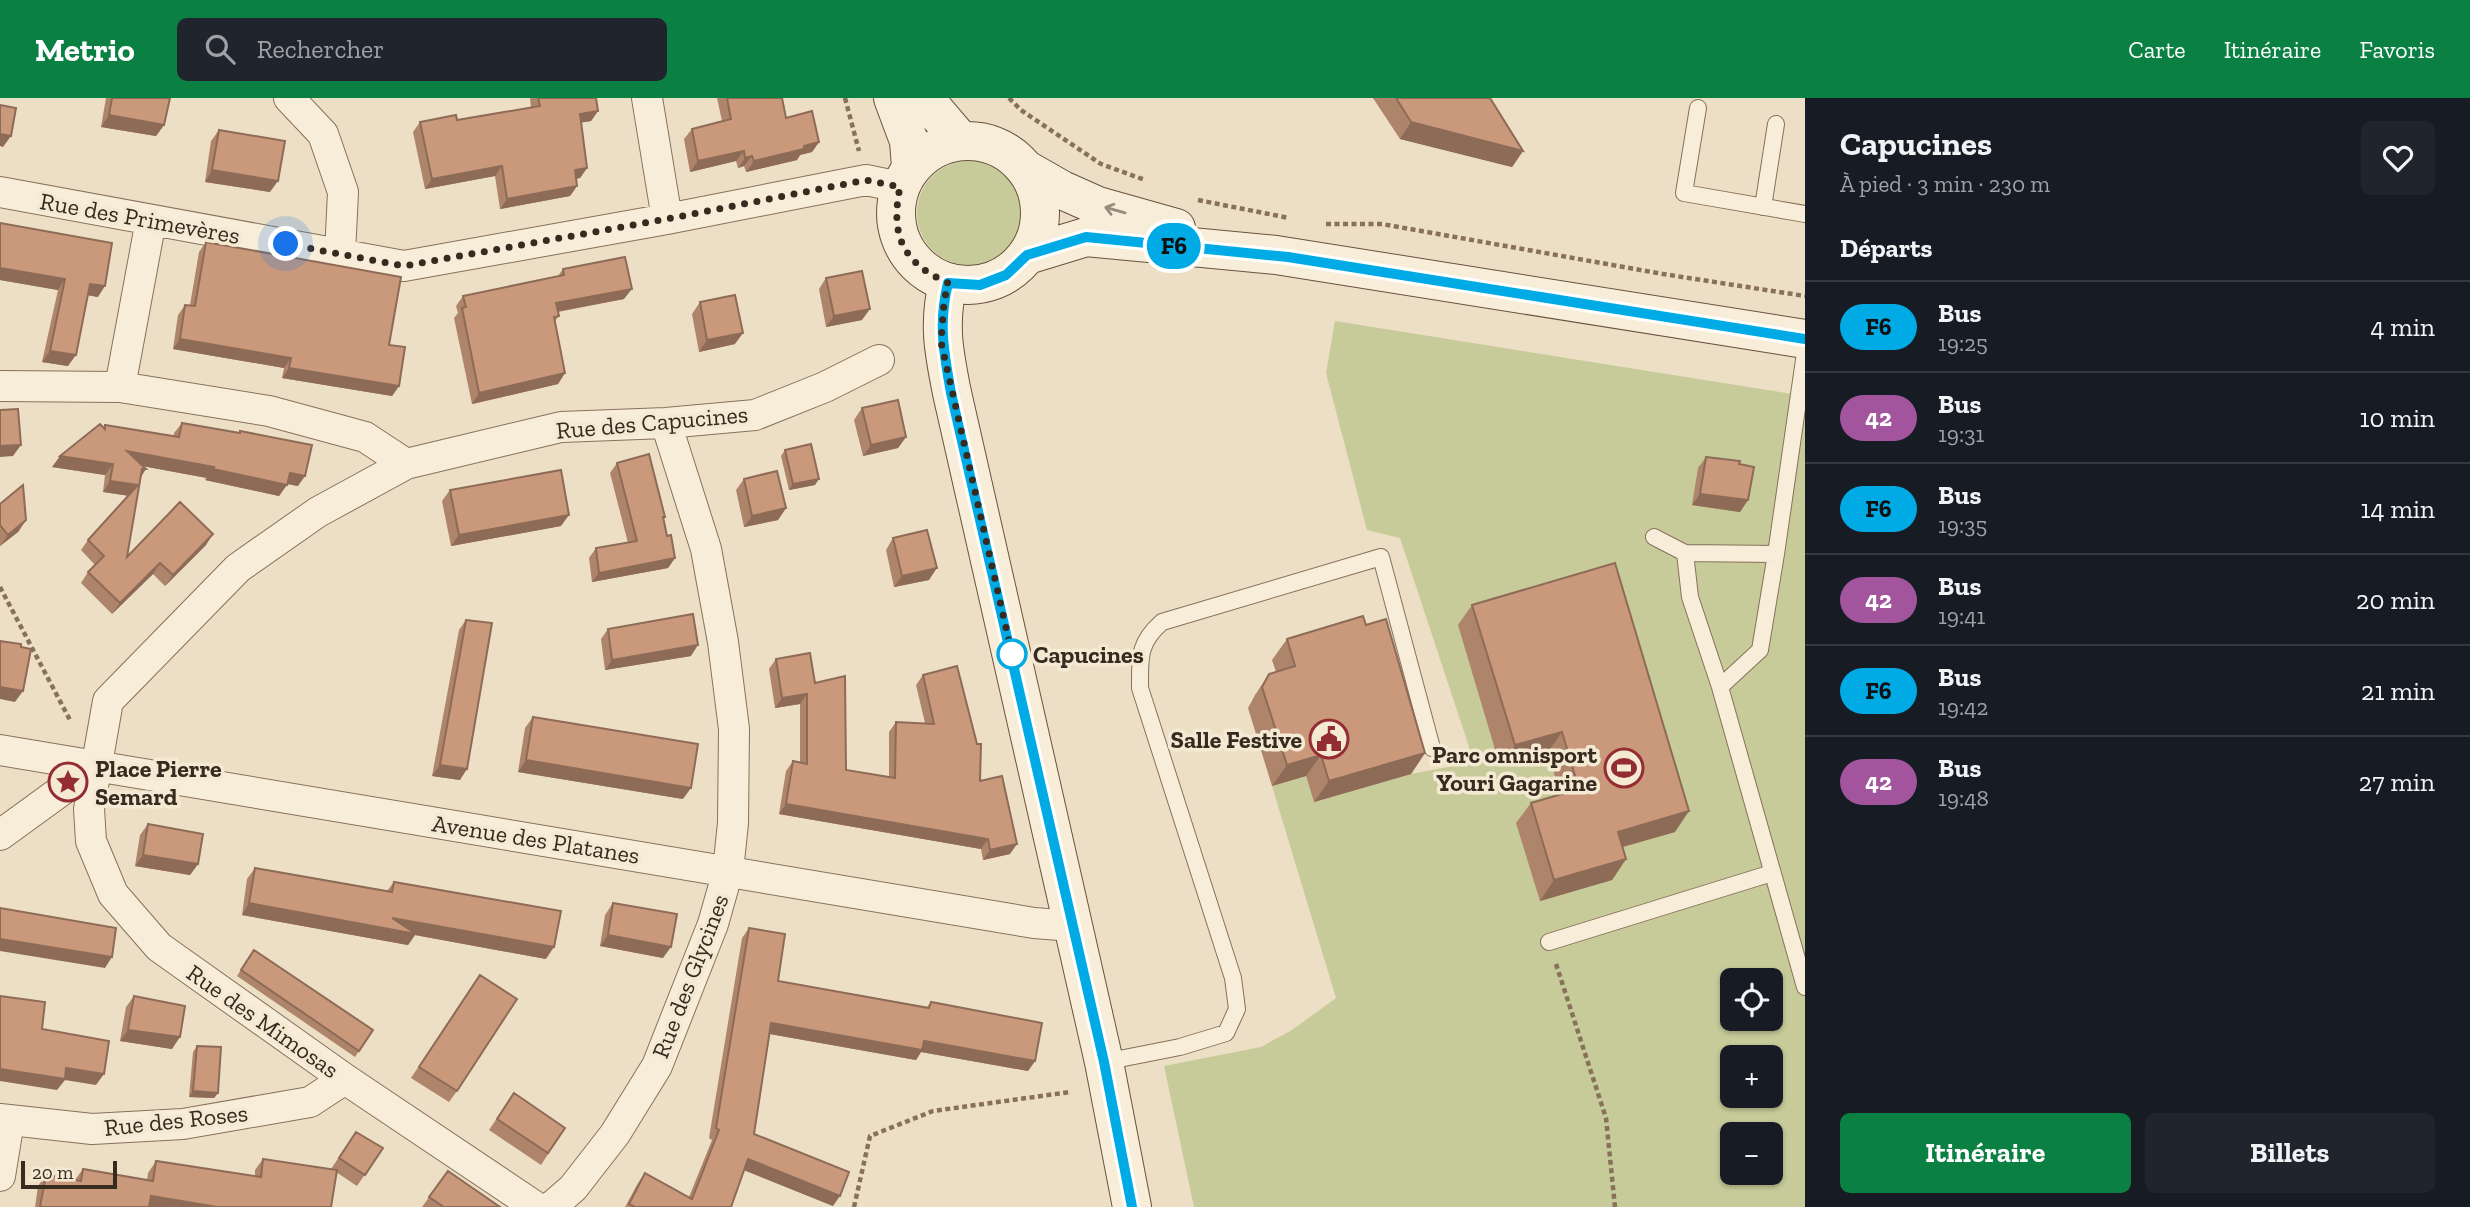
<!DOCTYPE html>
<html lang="fr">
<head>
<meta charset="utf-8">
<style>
	:root { --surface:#171b24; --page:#20242c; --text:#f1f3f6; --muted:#9ea1a6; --line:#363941; --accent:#0b8043 }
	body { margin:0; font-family:"Zilla Slab",serif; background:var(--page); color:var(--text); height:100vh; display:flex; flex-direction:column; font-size:26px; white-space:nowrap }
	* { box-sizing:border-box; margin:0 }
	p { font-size:23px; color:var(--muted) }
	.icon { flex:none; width:38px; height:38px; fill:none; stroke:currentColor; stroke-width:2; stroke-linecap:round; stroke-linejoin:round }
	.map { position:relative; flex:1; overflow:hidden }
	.side { display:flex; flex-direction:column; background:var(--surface); width:665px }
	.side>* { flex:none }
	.badge { padding:0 14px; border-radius:23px; font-size:24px; line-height:46px }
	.tools { position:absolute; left:1720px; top:870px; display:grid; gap:14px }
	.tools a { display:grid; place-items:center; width:63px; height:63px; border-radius:10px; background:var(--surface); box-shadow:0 2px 5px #0004; font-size:35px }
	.scale { position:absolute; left:21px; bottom:18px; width:96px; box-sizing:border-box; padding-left:7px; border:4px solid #372a1f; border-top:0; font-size:19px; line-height:24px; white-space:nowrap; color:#372a1f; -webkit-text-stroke:5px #f4ead4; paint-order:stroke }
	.you { position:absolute; width:35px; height:35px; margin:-18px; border:5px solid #fff; border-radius:50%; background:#1a73e8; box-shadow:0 0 0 10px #1a73e833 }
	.map>.badge { position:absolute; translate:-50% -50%; box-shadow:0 0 0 4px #fff }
	h2 { padding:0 35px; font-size:26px; line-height:63px }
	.round { display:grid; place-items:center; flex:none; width:74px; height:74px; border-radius:10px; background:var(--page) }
	.head { display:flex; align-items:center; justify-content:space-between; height:119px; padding:0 35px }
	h1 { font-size:33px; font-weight:800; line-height:52px }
	.action { display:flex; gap:14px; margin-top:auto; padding:14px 35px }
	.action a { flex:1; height:80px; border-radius:10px; background:var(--accent); color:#fff; font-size:28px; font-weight:800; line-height:80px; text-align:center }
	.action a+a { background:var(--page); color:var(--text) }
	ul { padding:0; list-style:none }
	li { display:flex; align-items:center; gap:21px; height:91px; padding:0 35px; border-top:2px solid var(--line) }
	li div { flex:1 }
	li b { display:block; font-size:26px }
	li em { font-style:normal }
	li .badge { min-width:77px; font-weight:700; text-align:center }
	header { display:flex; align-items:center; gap:42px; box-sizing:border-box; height:98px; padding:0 35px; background:var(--accent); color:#fff }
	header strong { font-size:33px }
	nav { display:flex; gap:38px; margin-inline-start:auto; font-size:24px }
	.search { width:490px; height:63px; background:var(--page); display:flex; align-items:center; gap:18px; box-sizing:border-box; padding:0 24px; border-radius:10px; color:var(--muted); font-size:26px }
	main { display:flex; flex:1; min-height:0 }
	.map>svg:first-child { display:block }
	.grass { fill:#c7ca99; fill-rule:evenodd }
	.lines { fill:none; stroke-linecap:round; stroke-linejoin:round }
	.lane-casing { stroke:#87715b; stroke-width:18 }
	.street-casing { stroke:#87715b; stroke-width:32 }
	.secondary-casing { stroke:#69523e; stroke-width:40 }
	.path { stroke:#87715b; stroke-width:4.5; stroke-dasharray:5 3.5; stroke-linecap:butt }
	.lane { stroke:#f8edd8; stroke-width:16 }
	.street { stroke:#f8edd8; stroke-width:30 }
	.secondary { stroke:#f8edd8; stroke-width:38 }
	.wall { fill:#ae846b }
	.shaded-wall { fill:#8d6b57 }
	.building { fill:#ca997c; stroke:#8d6b57; stroke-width:2 }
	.oneway { stroke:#988c7c }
	.line-casing { stroke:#fff; stroke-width:16 }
	.line { stroke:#00abe5; stroke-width:10 }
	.walk { stroke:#372a1f; stroke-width:7; stroke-dasharray:0 12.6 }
	.stop-dot { fill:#fff; stroke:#00abe5; stroke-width:3.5 }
	.labels { text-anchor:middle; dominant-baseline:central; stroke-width:7; stroke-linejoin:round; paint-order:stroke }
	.street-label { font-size:24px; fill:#372a1f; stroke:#f4ead4 }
	.stop-label { font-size:24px; font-weight:bold; fill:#372a1f; stroke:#f4ead4; text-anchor:start }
	.poi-label { font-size:24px; font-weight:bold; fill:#372a1f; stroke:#f4ead4; text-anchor:end }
</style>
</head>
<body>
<header>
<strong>Metrio</strong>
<div class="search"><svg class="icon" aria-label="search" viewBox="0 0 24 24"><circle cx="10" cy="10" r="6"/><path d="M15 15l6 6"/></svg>Rechercher</div>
<nav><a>Carte</a><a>Itinéraire</a><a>Favoris</a></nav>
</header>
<main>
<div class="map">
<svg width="1805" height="1109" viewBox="0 0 1805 1109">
	<rect width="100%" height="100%" fill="#eddfc5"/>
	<path class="grass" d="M917 115a52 52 0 1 1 104 0a52 52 0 1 1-104 0Z
		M1335,223L1805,298V1109H1194L1164,968L1261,949L1292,932L1336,900L1272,688L1306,678L1314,704L1411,676L1474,664L1400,440L1367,432L1326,275ZM1732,882H1771V920H1732ZM1732,959H1771V998H1732ZM1732,1036H1771V1074H1732Z"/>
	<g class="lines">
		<defs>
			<path id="lane" d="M1698,10L1684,95L1805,116
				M1763,109L1776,26
				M1654,439L1685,455L1776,456L1760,552L1720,589L1690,499L1685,455
				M1776,456L1805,255
				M1720,589L1805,889
				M1549,844L1772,775
				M1104,964L1180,949L1226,935L1237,911L1233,880L1140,590C1140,560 1138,545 1162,524L1381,459L1432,650"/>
			<path id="street" d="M289,0L323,36L343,94L340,156
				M647,0L667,121
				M0,94L404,168L667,121L866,82L900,89
				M0,288L120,289L269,313L365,339L406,366
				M120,289L151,122
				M0,652L1034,825L1072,828
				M0,737L95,668
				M0,1021L92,1031L183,1026L310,1004L345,981
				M0,1078L9,1023
				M536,1109L345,981L159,849L113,796L91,743L89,711L108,603L238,470L318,414L406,366L561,329L666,325L755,317L825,289L879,262
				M551,1109L573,1090L615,1036L657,968L713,826L728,773L733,725L734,631L723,544L706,451L666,325"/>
			<path id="secondary" d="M893,0L909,43L911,69
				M924,0L960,42
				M896 115a72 72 0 1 1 144 0a72 72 0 1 1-144 0Z
				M1027,72L1062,92L1098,108L1176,130
				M1027,157L1086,139L1276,157L1805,241
				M948,185C938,226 944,255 952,295L1104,964L1132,1109"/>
		</defs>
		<use href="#lane" class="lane-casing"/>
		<use href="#street" class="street-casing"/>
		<use href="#secondary" class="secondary-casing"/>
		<path class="path" d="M845,0L859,53
			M1009,0L1021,12L1101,66L1145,82
			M1198,102L1289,120
			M1326,126H1382L1663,176L1805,198
			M0,489L71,624
			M1556,866L1606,1020L1615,1109
			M854,1109L870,1038L933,1013L1070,994"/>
		<use href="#lane" class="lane"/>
		<use href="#street" class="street"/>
		<use href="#secondary" class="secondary"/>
	</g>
	<path class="wall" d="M106,0H170L164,27L156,38L101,29Z
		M530,0H596L598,13L591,23L581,24L587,70L580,80L576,81L577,88L570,98L500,111L495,78L425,91L413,34L420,24L457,22L531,10Z
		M717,0H782L786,20L819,44L812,54L800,57L797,62L746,74L744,68L738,70L736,63L690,74L684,41L692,31L722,23Z
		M1373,0H1490L1523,53L1512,69L1400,41Z
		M219,32L270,94L205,84L211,43Z
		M0,125L98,199L87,197L68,268L42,264L58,192L0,182Z
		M206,144L389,247L399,288L392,298L282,280L284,270L173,251L178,217L185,207H190L199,154Z
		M563,171L624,201L558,214L559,218L555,223L565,275L558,286L472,306L454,220L458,215L456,208L463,198L558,178Z
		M826,180L862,222L826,229L819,191Z
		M700,204L735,246L699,254L692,216Z
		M862,310L906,339L898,350L863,358L854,322Z
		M182,325L239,335L240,333L298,388L287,386L279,398L205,382L207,380L143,368L127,459L206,447L165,488L153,476L112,516L81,485L88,474L95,467L81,452L88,442L129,398L103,394L105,377L52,369L103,330L105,327L174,338V335Z
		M785,352L815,387L789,392L781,358Z
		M1706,359L1748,402L1740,414L1692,407L1698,370Z
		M617,365L665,419L664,421L667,438L675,460L668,470L592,484L589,460L596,450L628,445L610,375Z
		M744,381L786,410L778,422L744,429L736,392Z
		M450,392L561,428L451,448L442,403Z
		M0,406L26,422L18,434L0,448Z
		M893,440L929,482L894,489L886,452Z
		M1472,507L1675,734L1623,749L1626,761L1612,782L1540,803L1516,725L1531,705L1560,696L1548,654L1500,668L1458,527Z
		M466,522L460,682L432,678L459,532Z
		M1366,527L1425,655L1411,676L1314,704L1306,678L1272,688L1248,610L1255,597L1269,576L1276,574L1272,562L1287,541Z
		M608,531L691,558L605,572L601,541Z
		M776,561L815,585L846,672L889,679V634L896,624L925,625L916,587L923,577L980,683L1010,756L983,762L981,751L779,716L786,673L793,663L800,664V606L775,610L769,571Z
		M533,619L683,701L518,674L525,630Z
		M148,726L198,766L190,777L135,768L140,737Z
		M255,770L387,793L394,784L546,861L415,837L408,847L242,817L247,781Z
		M613,805L663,860L600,848L605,817Z
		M749,830L778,883L927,909L931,904L1035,963L1028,973L921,954L916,962L770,936L754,1036L833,1108L744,1072L731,1109H625L638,1085L645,1075L689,1099L712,1042L709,1040L742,840Z
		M254,852L373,932L355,959L237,878Z
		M472,888L457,993L449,1004L411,980Z
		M134,898L172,951L120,943L126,909Z
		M197,948L218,995L214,1000L189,999L193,954Z
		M514,995L565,1030L541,1067L489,1032Z
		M356,1034L383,1050L357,1088L336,1074L331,1109H35L38,1088L46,1077L75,1082L83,1071L147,1082L148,1075L156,1063L255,1078V1072L263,1061L331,1071Z
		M448,1073L500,1109H422Z"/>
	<path class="shaded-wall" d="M598,13L591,23L573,26L580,16Z
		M109,17L164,27L156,38L101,29Z
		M1411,24L1523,53L1512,69L1400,41Z
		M0,36L11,38L3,49L0,48Z
		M819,44L812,54L800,57L797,62L746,74L754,63Z
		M744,53L736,63L690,74L698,63Z
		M752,58L744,68L738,70L745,60Z
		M502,68L495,78L425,91L432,81Z
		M587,70L580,80L568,82L575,72Z
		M212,72L278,83L270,94L205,84Z
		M577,88L570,98L500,111L507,101Z
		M0,170L65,181L58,192L0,182Z
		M90,186L105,188L98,199L82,196Z
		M632,191L624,201L549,215L556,205Z
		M870,211L862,222L826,229L834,218Z
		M743,235L735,246L699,254L707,242Z
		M180,241L291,260L284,270L173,251Z
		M50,253L76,257L68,268L42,264Z
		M289,270L399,288L392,298L282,280Z
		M565,275L558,286L472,306L479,295Z
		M906,339L898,350L863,358L871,347Z
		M21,347L13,358L0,359V348Z
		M127,353L214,369L287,387L279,398L205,382L207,380L120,364Z
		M60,358L113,366L105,377L52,369Z
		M142,371H146L139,382Z
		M290,375L305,378L298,388L282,385Z
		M819,381L815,387L789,392L793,386Z
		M110,383L138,387L131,398L103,394Z
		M1700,396L1748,402L1740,414L1692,407Z
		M786,410L778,422L744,429L752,418Z
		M569,417L561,428L451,448L459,437Z
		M26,422L18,434L0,448L8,437Z
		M213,436L206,447L165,488L173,477Z
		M675,460L668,470L592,484L599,475Z
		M160,465L153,476L112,516L120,505Z
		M937,470L929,482L894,489L902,478Z
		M698,547L691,558L605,572L612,562Z
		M0,589L23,593L15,604L0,601Z
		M807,596L800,606L775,610L782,600Z
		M1562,634L1548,654L1500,668L1515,647Z
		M1425,655L1411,676L1314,704L1329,683Z
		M1321,657L1306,678L1272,688L1287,667Z
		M526,662L691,690L683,701L518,674Z
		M440,667L467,671L460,682L432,678Z
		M786,706L988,741L981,751L779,716Z
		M1689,713L1675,734L1604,754L1618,734Z
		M1017,746L1010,756L983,762L990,752Z
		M143,757L198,766L190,777L135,768Z
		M1626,761L1612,782L1540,803L1554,782Z
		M249,805L392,820L554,849L546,861L415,837L408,847L242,817Z
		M608,837L671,849L663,860L600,848Z
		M0,841L112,859L105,870L0,853Z
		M771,925L924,943L1035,963L1028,973L921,954L916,962L764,935Z
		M128,932L180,939L172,951L120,943Z
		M66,970L104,976L96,987L65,982L57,992L0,983V971Z
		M193,993L218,995L214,1000L189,999Z
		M748,1061L840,1098L833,1108L741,1071Z
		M151,1098L217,1109H143Z"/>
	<path class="building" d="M112,0H170L164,27L109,17Z
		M538,0H596L598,13L580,16L587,70L575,72L577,88L507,101L502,68L432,81L420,24L456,17L457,22L540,8Z
		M727,0H782L786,20L812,13L819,44L804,48V51L754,63L752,58L745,60L744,53L698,63L692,31L731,21Z
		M1396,0H1490L1523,53L1411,24Z
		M0,7L16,10L11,38L0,36Z
		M219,32L285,43L278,83L212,72Z
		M0,125L112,145L105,188L90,186L76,257L50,253L65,181L0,170Z
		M206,144L401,179L389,247L405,249L399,288L289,270L291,260L180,241L185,207L195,208Z
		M625,159L632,191L556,205L559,218L554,219L565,275L479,295L462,210L466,209L463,198L564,177L563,171Z
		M862,173L870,211L834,218L826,180Z
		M735,197L743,235L707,242L700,204Z
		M898,302L906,339L871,347L862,310Z
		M18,311L21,347L0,348V312Z
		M182,325L240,335V333L312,347L305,378L290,375L287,387L213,371L214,369L127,353L146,371H142L127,459L180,404L213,436L173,477L160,465L120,505L88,474L104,458L88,442L138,387L110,383L113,366L60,358L100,326L105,331V327L179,339Z
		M811,346L819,381L793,386L785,352Z
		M649,356L665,419H663L667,438L671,437L675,460L599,475L596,450L637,443L617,365Z
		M1706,359L1740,363L1739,366L1754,369L1748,402L1700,396Z
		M561,372L569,417L459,437L450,392Z
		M777,373L786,410L752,418L744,381Z
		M23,387L26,422L8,437L0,427V406Z
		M927,432L937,470L902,478L893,440Z
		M1615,465L1689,713L1618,734L1626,761L1554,782L1531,705L1579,691L1562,634L1515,647L1472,507Z
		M693,516L698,547L612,562L608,531Z
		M1363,518L1366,527L1386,521L1425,655L1329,683L1321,657L1287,667L1262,589L1269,576L1295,568L1287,541Z
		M466,522L492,525L467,671L440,667Z
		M0,543L21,546V549L31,551L23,593L0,589Z
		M810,555L815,585L845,578L846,672L895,680L896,624L934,626L923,577L957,568L977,646H981L980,683L1002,678L1017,746L990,752L988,741L786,706L793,663L807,666V596L782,600L776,561Z
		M533,619L698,646L691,690L526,662Z
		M148,726L203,736L198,766L143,757Z
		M255,770L392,794L394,784L561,813L554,849L392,820L416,836L249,805Z
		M613,805L677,816L671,849L608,837Z
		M0,810L116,830L112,859L0,841Z
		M749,830L785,836L778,883L929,910L931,904L1042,925L1035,963L924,943L922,952L771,925L754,1036L849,1074L840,1098L748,1061L731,1109H635L629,1106L645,1075L692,1101L719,1032L716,1030Z
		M254,852L373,932L359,953L241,872Z
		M480,877L517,901L457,993L419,969Z
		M0,898L45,904L42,931L109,943L104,976L66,970L65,981L0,971Z
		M134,898L185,908L180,939L128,932Z
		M197,948L221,949L218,995L193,993Z
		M514,995L565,1030L548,1055L497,1021Z
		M356,1034L383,1050L365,1077L339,1060Z
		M263,1061L337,1072L331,1109H217L151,1098L149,1109H40L46,1077L81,1083L83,1071L153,1083L156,1063L261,1079Z
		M448,1073L500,1109H444L429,1099Z"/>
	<defs><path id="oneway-shaft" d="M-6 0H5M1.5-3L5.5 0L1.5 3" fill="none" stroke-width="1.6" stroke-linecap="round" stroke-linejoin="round" transform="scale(1.75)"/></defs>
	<use class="oneway" href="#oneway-shaft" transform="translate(1115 112) rotate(-164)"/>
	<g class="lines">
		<defs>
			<path id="line" d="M1132,1109L1104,964L951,295C944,255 938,226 948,185L980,187L1006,177L1027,157L1086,139L1288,159L1805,241"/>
		</defs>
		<use href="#line" class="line-casing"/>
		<use href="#line" class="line"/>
		<path class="walk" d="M286,146L404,168L667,121L866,82L900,89C890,138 903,165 948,185L944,204L941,244L1012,556"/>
	</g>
	<defs>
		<symbol id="civic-ring" viewBox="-11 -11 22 22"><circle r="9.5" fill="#f4ead4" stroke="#942d33" stroke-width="1.5"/><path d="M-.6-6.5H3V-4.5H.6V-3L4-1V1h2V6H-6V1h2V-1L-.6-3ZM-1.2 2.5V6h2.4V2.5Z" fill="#942d33"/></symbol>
		<symbol id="stadium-ring" viewBox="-11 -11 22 22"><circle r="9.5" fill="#f4ead4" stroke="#942d33" stroke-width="1.5"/><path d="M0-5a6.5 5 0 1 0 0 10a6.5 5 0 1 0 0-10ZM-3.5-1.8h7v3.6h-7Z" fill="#942d33"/></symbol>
		<symbol id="sight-ring" viewBox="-11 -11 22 22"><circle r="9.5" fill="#f4ead4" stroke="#942d33" stroke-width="1.5"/><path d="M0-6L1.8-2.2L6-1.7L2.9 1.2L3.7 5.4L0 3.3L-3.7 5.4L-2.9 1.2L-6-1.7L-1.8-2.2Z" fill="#942d33"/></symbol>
	</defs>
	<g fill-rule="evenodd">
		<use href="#civic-ring" x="1307" y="619" width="44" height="44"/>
		<use href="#stadium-ring" x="1602" y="648" width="44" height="44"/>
		<use href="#sight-ring" x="46" y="662" width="44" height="44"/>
	</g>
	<circle class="stop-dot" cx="1012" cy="556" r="14"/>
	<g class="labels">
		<g class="street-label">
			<text transform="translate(140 120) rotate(10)">Rue des Primevères</text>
			<text transform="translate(652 324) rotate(-5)">Rue des Capucines</text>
			<text transform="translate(536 741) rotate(9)">Avenue des Platanes</text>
			<text transform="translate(690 878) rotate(-69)">Rue des Glycines</text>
			<text transform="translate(263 923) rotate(35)">Rue des Mimosas</text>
			<text transform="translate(176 1022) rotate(-6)">Rue des Roses</text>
		</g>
		<g class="stop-label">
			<text x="1033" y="556">Capucines</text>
		</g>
		<g class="poi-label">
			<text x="1302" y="641">Salle Festive</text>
			<text x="1597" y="656">Parc omnisport<tspan x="1597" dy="28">Youri Gagarine</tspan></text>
			<text x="95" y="670" text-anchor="start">Place Pierre<tspan x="95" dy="28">Semard</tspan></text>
		</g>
	</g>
</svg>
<div class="tools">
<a><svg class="icon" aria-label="locate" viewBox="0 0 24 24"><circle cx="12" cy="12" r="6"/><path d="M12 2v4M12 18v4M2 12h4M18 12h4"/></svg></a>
<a>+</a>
<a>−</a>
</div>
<div class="scale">20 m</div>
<div class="you" style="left:286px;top:146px"></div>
<b class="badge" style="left:1174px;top:148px;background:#00abe5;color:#111">F6</b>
</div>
<section class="side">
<div class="head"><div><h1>Capucines</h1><p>À pied · 3 min · 230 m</p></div><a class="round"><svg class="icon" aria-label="heart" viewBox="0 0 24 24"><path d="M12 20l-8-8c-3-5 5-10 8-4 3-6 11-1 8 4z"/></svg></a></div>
<h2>Départs</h2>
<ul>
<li><span class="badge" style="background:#00abe5;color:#111">F6</span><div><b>Bus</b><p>19:25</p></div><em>4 min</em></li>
<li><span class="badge" style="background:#a2559d;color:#fff">42</span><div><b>Bus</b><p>19:31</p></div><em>10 min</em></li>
<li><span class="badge" style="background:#00abe5;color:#111">F6</span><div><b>Bus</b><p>19:35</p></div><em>14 min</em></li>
<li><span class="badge" style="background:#a2559d;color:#fff">42</span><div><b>Bus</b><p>19:41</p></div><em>20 min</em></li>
<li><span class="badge" style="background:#00abe5;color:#111">F6</span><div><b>Bus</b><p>19:42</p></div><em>21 min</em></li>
<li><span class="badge" style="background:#a2559d;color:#fff">42</span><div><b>Bus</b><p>19:48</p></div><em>27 min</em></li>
</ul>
<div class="action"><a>Itinéraire</a><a>Billets</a></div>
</section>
</main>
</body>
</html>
